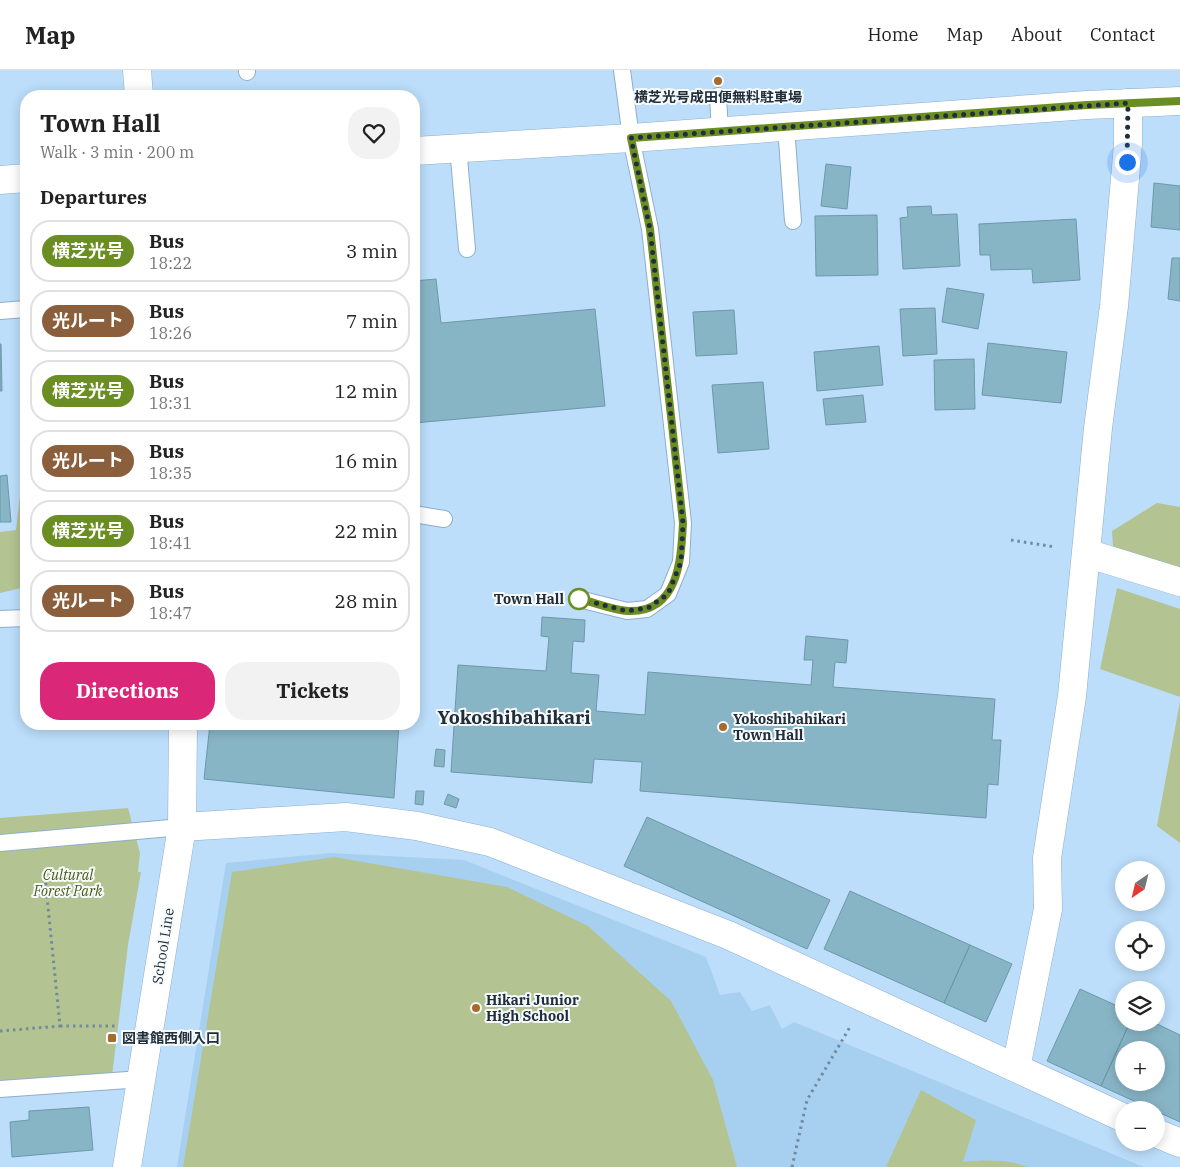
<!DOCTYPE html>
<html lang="en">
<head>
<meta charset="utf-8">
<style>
	:root { --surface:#fff; --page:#f2f2f2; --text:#222; --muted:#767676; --line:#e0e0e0; --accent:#db2777 }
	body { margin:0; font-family:"IBM Plex Serif","Noto Sans JP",serif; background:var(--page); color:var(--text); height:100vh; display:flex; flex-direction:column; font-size:19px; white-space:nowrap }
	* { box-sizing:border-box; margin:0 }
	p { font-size:16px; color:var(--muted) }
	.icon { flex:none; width:28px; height:28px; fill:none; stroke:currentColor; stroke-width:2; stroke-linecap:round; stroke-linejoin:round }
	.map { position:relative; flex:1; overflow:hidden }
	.panel { position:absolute; left:20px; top:20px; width:400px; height:640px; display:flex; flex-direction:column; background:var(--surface); border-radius:20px; box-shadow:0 2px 12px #0003 }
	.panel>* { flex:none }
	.badge { padding:0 10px; border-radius:16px; font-size:18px; line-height:32px }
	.needle { width:32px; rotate:215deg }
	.tools { position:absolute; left:1115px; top:791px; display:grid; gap:10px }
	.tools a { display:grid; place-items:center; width:50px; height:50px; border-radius:50%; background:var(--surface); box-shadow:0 2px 12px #0003; font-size:25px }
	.you { position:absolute; width:25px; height:25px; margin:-12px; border:4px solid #fff; border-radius:50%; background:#1a73e8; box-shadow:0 0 0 8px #1a73e833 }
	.map>.badge { position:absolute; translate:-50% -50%; box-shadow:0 0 0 2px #fff }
	h2 { padding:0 20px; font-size:19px; line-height:45px }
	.round { display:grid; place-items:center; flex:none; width:52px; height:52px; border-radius:20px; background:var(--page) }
	.summary { display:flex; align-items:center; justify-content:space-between; height:85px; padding:0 20px }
	h1 { font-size:24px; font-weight:800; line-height:38px }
	.action { display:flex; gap:10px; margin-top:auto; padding:10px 20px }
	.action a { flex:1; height:58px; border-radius:20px; background:var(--accent); color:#fff; font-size:20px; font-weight:800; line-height:58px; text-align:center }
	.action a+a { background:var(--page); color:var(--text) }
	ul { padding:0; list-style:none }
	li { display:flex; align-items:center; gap:15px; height:62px; margin:0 10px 8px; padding:0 10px; border:2px solid var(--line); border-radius:20px }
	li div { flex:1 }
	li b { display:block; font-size:19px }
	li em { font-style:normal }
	li .badge { min-width:55px; font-weight:700; text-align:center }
	header { display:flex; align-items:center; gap:30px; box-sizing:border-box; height:70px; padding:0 25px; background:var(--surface); border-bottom:1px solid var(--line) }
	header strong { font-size:24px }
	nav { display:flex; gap:28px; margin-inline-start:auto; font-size:18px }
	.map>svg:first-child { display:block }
	.built { fill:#a7cfef }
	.green { fill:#b3c492 }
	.building { fill:#88b5c6; stroke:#6c98a9; fill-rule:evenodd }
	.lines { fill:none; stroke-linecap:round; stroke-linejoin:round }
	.lane-casing { stroke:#8eafca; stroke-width:18 }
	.street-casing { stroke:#8eafca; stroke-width:29 }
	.secondary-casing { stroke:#8eafca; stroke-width:29 }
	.path { stroke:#728a9e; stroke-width:3; stroke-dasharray:2.5 4; stroke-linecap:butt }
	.lane { stroke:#fff; stroke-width:16 }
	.street { stroke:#fff; stroke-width:28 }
	.secondary { stroke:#fff; stroke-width:28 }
	.line-casing { stroke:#fff; stroke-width:11 }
	.line { stroke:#6b8e23; stroke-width:8 }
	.walk { stroke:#212e39; stroke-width:5; stroke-dasharray:0 9 }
	.poi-dot { fill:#a56a2c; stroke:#f7fbfe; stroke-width:2 }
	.stop-dot { fill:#fff; stroke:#6b8e23; stroke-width:2.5 }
	.labels { text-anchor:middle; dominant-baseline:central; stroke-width:4; stroke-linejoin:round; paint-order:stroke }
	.poi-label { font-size:14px; font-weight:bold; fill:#212e39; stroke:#f7fbfe; text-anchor:start }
	.stop-label { font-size:14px; font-weight:bold; fill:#212e39; stroke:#f7fbfe; text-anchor:end }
	.park-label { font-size:14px; font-style:italic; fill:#485b10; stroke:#f7fbfe }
	.street-label { font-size:14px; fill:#212e39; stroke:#f7fbfe }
	.district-label { font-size:19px; font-weight:bold; fill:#212e39; stroke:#f7fbfe }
</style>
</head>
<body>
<header>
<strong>Map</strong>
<nav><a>Home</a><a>Map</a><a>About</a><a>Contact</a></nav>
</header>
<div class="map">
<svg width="1180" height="1097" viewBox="0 0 1180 1097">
	<rect width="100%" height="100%" fill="#bcdefb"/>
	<path class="built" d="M331,783L464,790L706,887L720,925L740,922L752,941L770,935L782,959L794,952L1144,1097H177L226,793Z"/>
	<path class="green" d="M26,416V517L0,523V462L16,460L21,417Z
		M1157,433L1180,437V506L1113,477L1112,461Z
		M1117,518L1180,539V627L1100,599Z
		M1180,631V773L1157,756Z
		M128,738L140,783L138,802H141L128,875L112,1006L0,1012V748Z
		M334,787L507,817L588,856L671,931L713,1010L737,1097H183L232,802Z
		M921,1020L976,1050L963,1092C985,1090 1007,1089 1028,1097H886Z"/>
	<path class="building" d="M826,94L851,97L847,139L821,136Z
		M1154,113L1180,116V160L1151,157Z
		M931,136L932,145L957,144L960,196L903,199L900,148L908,147L907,137Z
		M877,145L878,205L816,206L815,146Z
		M1076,149L1080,210L1033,213L1032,199L991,200L990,185H980L979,154Z
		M1172,188H1180V231L1168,229Z
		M436,209L441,253L595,239L605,336L414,353V250L416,249L414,211Z
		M947,218L984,224L978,259L942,252Z
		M935,238L937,284L903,286L900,239Z
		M734,240L737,284L696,286L693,242Z
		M988,273L1067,282L1061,333L982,325Z
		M0,274H1L2,321H0Z
		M879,276L883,315L817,321L814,282Z
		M974,289L975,339L935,340L934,290Z
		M763,312L769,379L718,383L712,315Z
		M863,325L866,352L826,355L823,329Z
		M7,405L11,452H0V406Z
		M542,547L585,550L584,572L573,571L571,603L599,605L596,641L645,645L648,602L811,615L813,590H804L806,566L848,570L846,593L835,592L833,617L995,629L992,670H1001L998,715L988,714L986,748L640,721L642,692L594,689L592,713L451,702L458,595L546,601L549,567L541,566Z
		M210,654H399L394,728L204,709Z
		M436,679L445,680L444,697L434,696Z
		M416,721H424L423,735L415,734Z
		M448,724L459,729L456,738L444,734Z
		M647,747L830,830L807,879L624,796Z
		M850,821L970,875L944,933L824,879Z
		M970,875L1012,894L986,952L944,933Z
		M1080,919L1124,939V952H1130L1101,1016L1047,991Z
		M1130,952H1153L1180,965V1052L1101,1016ZM1124,980H1156V1012H1124Z
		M89,1037L93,1080L12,1087L10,1052L29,1050V1041Z"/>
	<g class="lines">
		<defs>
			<path id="lane" d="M247,0V2
				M718,26L720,62
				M786,57L793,151
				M458,77L467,179
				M0,241L26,239
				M414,444L444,449
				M579,529L627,541L647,539L668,524L681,492L683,453L650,159L631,68L622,0
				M0,549L26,548
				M0,773L182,757
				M0,1019L142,1009"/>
			<path id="street" d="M1086,483L1180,512
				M182,757L346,747L417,756L490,772L728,865L1124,1048
				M1016,998L1048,839L1047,788L1072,626L1098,358L1114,236L1128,74V33
				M1156,1063L1180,1073"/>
			<path id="secondary" d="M137,0L139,26
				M414,81L631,68L1087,35L1180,31
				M0,110L26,108
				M127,1097L182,757L183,654"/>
		</defs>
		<use href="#lane" class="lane-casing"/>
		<use href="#street" class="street-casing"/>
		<use href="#secondary" class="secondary-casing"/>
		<path class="path" d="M1011,470L1055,477
			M60,956H117
			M0,961L60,956L44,797
			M792,1097L807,1030L850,957"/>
		<use href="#lane" class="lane"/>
		<use href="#street" class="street"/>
		<use href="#secondary" class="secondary"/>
	</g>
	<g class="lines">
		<defs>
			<path id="line" d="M579,529C594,532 612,540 628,541C679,543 681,489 683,453L650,159L631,68L1087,35L1180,31"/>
		</defs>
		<use href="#line" class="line-casing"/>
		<use href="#line" class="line"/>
		<path class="walk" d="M579,529L627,541L648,538L668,524L681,492L683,453L650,159L631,68L1128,33L1127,92"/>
	</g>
	<g class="poi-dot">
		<circle cx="718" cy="11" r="5"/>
		<circle cx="723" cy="657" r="5"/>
		<circle cx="476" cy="938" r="5"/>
		<rect x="107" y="963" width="10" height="10" rx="2.5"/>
	</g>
	<circle class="stop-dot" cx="579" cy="529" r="10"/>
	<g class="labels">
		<g class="poi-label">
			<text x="718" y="27" text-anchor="middle">横芝光号成田便無料駐車場</text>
			<text x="733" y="649">Yokoshibahikari<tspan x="733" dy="16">Town Hall</tspan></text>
			<text x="486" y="930">Hikari Junior<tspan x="486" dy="16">High School</tspan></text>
			<text x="122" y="968">図書館西側入口</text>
		</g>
		<g class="stop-label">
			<text x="564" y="529">Town Hall</text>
		</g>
		<g class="park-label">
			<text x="68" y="805">Cultural<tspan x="68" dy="16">Forest Park</tspan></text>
		</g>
		<g class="street-label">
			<text transform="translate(163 876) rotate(-81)">School Line</text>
		</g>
		<g class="district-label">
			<text x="514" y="647">Yokoshibahikari</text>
		</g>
	</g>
</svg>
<div class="tools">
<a><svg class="needle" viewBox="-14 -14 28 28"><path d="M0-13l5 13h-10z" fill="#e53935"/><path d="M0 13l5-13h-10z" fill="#767676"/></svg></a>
<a><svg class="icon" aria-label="locate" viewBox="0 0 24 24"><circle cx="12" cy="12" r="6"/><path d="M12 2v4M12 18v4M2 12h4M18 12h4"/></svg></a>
<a><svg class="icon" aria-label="layers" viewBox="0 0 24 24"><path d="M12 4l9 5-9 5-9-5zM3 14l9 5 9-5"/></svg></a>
<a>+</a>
<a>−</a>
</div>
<div class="you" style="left:1127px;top:92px"></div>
<section class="panel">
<div class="summary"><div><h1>Town Hall</h1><p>Walk · 3 min · 200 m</p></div><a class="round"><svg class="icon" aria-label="heart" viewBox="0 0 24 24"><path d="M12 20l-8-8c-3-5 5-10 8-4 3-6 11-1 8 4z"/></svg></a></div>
<h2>Departures</h2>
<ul>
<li><span class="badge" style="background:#6b8e23;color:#fff">横芝光号</span><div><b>Bus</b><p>18:22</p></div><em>3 min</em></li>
<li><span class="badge" style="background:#8b5e3c;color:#fff">光ルート</span><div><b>Bus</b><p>18:26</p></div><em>7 min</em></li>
<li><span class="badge" style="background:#6b8e23;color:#fff">横芝光号</span><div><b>Bus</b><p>18:31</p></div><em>12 min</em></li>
<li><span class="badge" style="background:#8b5e3c;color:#fff">光ルート</span><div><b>Bus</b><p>18:35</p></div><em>16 min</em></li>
<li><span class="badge" style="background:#6b8e23;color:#fff">横芝光号</span><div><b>Bus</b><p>18:41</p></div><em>22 min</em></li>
<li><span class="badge" style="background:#8b5e3c;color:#fff">光ルート</span><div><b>Bus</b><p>18:47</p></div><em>28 min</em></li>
</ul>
<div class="action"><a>Directions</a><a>Tickets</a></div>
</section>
</div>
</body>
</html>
